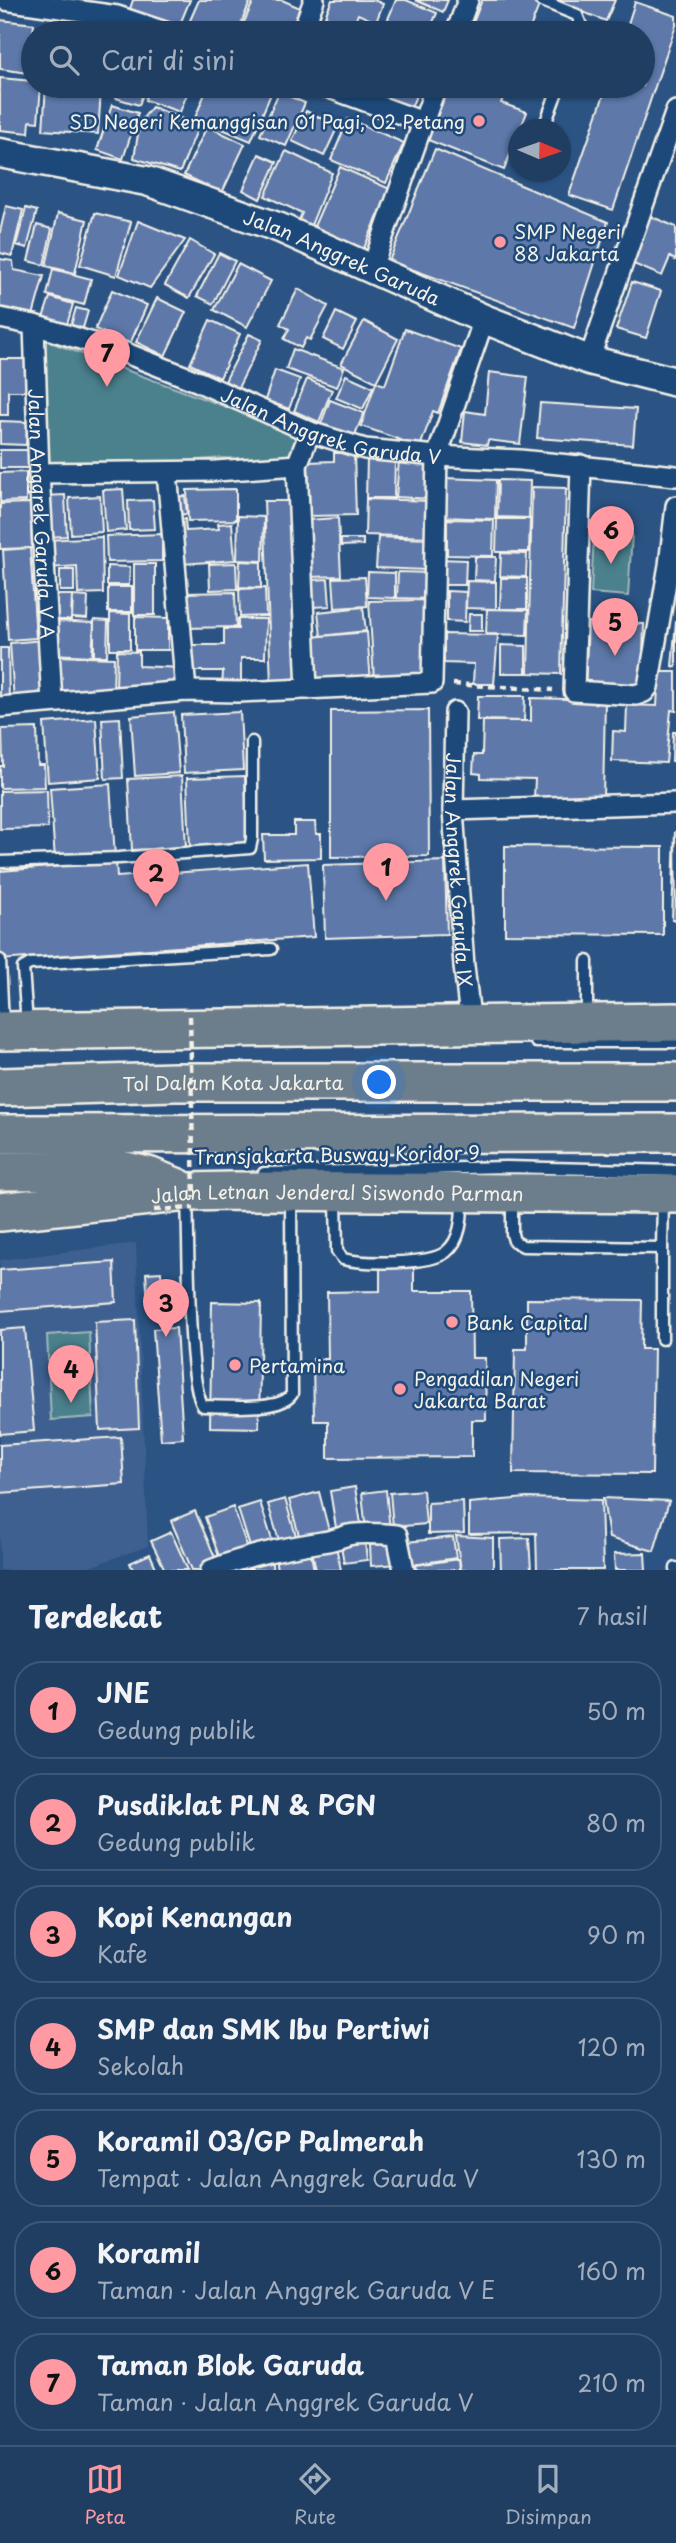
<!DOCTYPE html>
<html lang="id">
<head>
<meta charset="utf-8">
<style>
  :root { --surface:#203e62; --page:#284568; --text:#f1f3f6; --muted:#a2aebe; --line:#3d5777; --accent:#ff9aa2 }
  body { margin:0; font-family:"Playpen Sans",sans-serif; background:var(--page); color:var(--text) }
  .compass { position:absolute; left:508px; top:119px; width:63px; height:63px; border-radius:50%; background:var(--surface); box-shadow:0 2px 5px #0004; rotate:92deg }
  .you { position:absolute; left:380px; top:1083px; width:24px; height:24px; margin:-18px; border:5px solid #fff; border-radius:50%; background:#1a73e8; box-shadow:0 0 0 10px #1a73e833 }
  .badge { display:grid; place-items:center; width:46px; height:46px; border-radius:50%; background:var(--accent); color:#111; font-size:23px; font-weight:700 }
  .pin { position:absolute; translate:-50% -58px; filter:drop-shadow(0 2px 4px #0008) }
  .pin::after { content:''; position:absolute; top:37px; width:24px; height:21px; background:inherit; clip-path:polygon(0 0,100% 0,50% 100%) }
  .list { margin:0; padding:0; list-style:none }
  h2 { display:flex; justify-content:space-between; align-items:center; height:91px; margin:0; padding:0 28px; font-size:30px }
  h2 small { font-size:23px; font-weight:400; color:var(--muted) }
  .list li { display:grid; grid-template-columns:46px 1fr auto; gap:21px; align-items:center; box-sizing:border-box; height:98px; margin:0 14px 14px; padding:0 14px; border:2px solid var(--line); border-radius:28px }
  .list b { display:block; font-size:26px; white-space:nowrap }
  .list p { margin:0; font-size:23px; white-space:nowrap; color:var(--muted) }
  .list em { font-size:23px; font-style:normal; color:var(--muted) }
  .icon { flex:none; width:38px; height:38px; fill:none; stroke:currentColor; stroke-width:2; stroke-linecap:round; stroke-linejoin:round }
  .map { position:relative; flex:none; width:676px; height:1570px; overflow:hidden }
  .search { position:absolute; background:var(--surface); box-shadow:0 2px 5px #0004; left:21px; right:21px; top:21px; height:77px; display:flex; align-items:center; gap:18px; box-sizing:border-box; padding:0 24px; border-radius:38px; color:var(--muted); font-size:26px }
  .sheet { height:875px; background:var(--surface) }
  nav { display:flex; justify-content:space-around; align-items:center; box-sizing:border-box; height:98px; border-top:2px solid var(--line); background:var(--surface); font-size:19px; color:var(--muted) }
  nav a { display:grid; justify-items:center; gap:4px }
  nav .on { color:var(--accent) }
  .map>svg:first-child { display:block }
</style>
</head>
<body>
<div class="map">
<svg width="676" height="1570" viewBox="0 0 676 1570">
  <rect width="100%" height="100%" fill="#2b5383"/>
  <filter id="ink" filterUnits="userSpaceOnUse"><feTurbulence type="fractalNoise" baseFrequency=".0143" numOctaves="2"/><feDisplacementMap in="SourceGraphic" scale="14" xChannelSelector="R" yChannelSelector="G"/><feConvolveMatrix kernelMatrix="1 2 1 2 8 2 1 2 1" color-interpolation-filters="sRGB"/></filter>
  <g filter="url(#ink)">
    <!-- built -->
    <polygon fill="#3e6190" points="136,1243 148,1546 81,1570 0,1570 0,1260"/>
    <!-- green -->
    <g fill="#4b808d" stroke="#a0b8ba" stroke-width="2">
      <polygon points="39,338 305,436 293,463 223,458 44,472"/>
      <polygon points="594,532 632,534 628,596 591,593"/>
      <polygon points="89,1332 93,1417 51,1420 47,1335"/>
    </g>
    <!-- building -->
    <g fill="#5d78a9" stroke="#f4f1e8" stroke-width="2">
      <polygon points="133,0 190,0 178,29 130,9"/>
      <polygon points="199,0 251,0 237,33 208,33 188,25"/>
      <polygon points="254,0 282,0 307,11 297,33 239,33"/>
      <polygon points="332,0 374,0 383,4 376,22 358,14 353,27 325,16"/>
      <polygon points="396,0 406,0 437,13 430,29 439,33 382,33"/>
      <polygon points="415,0 448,0 443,12"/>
      <polygon points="482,0 533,0 540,3 528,33 469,33"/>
      <polygon points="552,0 615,0 606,21"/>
      <polygon points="635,2 676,16 676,25 613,210 569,195 607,86 643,86 643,33 625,33"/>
      <polygon points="0,20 34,24 28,73 0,69"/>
      <polygon points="326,21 359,33 321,33"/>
      <polygon points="0,78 33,81 33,86 41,86 38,122 30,121 29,133 0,130"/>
      <polygon points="46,86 101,90 98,134 43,130"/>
      <polygon points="119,86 146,86 139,105 116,98"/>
      <polygon points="149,86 190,86 180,112 145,100"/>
      <polygon points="208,86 265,86 273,89 251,141 195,118"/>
      <polygon points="367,86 420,86 409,113 364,94"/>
      <polygon points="449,86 508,86 501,103 527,112 504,170 428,140"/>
      <polygon points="279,92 305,103 286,146 260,135"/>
      <polygon points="112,105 138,113 123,159 97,150"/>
      <polygon points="152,107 199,125 180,172 134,158 140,122"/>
      <polygon points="306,111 338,126 324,156 292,141"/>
      <polygon points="348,119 404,143 386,183 331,160"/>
      <polygon points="207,126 245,144 222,193 184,175"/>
      <polygon points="435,149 608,222 574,328 389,261"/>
      <polygon points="286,151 332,173 307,235 295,229 302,213 265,196"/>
      <polygon points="259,154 277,162 260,199 243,190"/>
      <polygon points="340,167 390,189 361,255 311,233"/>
      <polygon points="6,206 23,210 12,256 0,253 0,232"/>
      <polygon points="26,208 37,211 27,248 16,245"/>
      <polygon points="58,213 87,220 75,273 46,266"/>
      <polygon points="95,213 131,222 116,276 80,265"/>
      <polygon points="650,216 676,227 676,258 675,260 670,257 662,276 631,263"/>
      <polygon points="138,221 185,240 150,288 119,275"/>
      <polygon points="37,225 52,229 44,265 28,261"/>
      <polygon points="190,240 214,254 189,298 165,285"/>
      <polygon points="219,253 235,261 213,304 197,296"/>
      <polygon points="0,259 13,261 14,270 44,276 32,319 0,312"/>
      <polygon points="238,264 271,281 247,327 214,310"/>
      <polygon points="53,269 91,279 84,305 47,295"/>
      <polygon points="632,282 661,291 646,338 616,329"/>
      <polygon points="298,289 328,306 310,340 306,338 301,348 284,339 289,329 280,324"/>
      <polygon points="112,290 147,305 130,344 95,329"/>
      <polygon points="50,297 73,304 66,328 42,321"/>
      <polygon points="157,298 186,312 165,356 136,342"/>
      <polygon points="76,308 88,311 83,328 71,325"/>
      <polygon points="336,312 357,322 343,349 323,339"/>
      <polygon points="210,320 240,334 220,378 190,364"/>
      <polygon points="364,321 398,339 376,382 341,364"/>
      <polygon points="405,329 461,349 438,413 433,411 420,447 361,426 376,382 385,385"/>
      <polygon points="249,334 262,340 238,388 225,381"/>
      <polygon points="293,349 344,368 337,387 286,369"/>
      <polygon points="0,359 28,359 27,391 8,391 8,415 0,415"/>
      <polygon points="275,370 300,379 289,409 265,400"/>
      <polygon points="489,372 528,377 520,444 488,440 487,445 462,442 465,411 485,414"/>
      <polygon points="346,375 373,387 363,409 336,398"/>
      <polygon points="307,379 332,390 319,422 294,411"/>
      <polygon points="330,400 364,413 352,442 319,429"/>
      <polygon points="540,403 636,409 633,445 537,438"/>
      <polygon points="0,421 27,422 26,445 0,444"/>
      <rect x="0" y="450" width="29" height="18"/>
      <polygon points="334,453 354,453 356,515 310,516 308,462 334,461"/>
      <polygon points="367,458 395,459 394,498 366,498"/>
      <polygon points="399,460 434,462 432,499 396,497"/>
      <polygon points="26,472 26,501 0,502 0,473"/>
      <polygon points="444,478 496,480 495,519 443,517"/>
      <polygon points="498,480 530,481 529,518 497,517"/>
      <polygon points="532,487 566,488 561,674 528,673"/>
      <polygon points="123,489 126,530 106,532 103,490"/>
      <polygon points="236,489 236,520 188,521 187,490"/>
      <polygon points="65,495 67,536 45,537 43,496"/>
      <polygon points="100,496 102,532 71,534 69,498"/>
      <polygon points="185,496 187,514 171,515 170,497"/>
      <polygon points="366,499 433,501 432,537 365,535"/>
      <polygon points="153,500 155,529 129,530 128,501"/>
      <polygon points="264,501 290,501 294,638 302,638 304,678 295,678 296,683 271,684"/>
      <polygon points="30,503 32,548 0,549 0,504"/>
      <polygon points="238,516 264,517 263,561 237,560"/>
      <polygon points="338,518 341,576 309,577 307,520"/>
      <polygon points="185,519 186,531 219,529 218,524 232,523 235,560 182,564 173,520"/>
      <polygon points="447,519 494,520 493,556 447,555"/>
      <polygon points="497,519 530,519 529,552 496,552"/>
      <polygon points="162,534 162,561 107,562 106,536"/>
      <polygon points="102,537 103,593 78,594 77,566 48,568 46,540"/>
      <polygon points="378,537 428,539 427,570 376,568"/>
      <polygon points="341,539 363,539 363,545 341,546"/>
      <polygon points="30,548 36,638 8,640 3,550"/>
      <polygon points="501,553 527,554 526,577 500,576"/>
      <polygon points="475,557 496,557 495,581 474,580"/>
      <polygon points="438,559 466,560 465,585 437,585"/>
      <polygon points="240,561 261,562 261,588 239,587"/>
      <polygon points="236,563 237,589 210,590 209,564"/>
      <rect x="134" y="564" width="21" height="51"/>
      <polygon points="107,566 130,567 129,585 107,585"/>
      <rect x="60" y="570" width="14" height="21"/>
      <polygon points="368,572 395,573 395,598 367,597"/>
      <polygon points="398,572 432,573 431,599 397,598"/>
      <polygon points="365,577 367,606 335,608 333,578"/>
      <polygon points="501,578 527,578 527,609 500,609"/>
      <polygon points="328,579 330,606 313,607 312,580"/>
      <polygon points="467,581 496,582 496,609 466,608"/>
      <rect x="108" y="587" width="24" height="25"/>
      <polygon points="265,588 266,616 240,617 239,589"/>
      <polygon points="447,591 466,592 465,622 447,621"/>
      <polygon points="235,592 236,627 185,628 184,593"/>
      <polygon points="49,595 72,595 71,620 49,620"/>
      <polygon points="73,596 88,597 87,619 72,618"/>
      <polygon points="429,600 427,681 374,679 369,601"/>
      <polygon points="363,607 366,631 321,636 318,612"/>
      <polygon points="487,609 528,610 527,635 486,634"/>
      <polygon points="110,613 130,614 130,649 110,649"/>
      <polygon points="469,614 482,614 482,631 468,631"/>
      <polygon points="135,617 168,618 168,650 135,650"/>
      <polygon points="238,619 266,619 265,658 241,658 241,691 222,690 223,671 187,671 187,645 224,645 224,629 238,629"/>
      <polygon points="94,620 108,621 107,656 94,656"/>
      <polygon points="53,621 94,623 92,656 51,654"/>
      <polygon points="676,621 676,667 672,666"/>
      <polygon points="588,622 644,624 642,690 585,688"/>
      <polygon points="367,632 371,682 315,687 311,637"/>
      <polygon points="444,634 498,635 494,684 473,684 474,664 444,663"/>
      <polygon points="44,640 49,700 14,702 10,643"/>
      <polygon points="501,645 526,646 526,673 501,673"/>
      <polygon points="0,648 8,648 9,701 0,701"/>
      <polygon points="117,651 139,652 139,666 182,668 182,690 116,688"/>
      <polygon points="58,656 114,658 113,692 57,690"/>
      <polygon points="659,672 676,672 676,711 671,710 666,763 612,761 613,731 626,732 627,705 657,706"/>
      <polygon points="478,696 525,696 524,721 477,720"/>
      <polygon points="531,698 605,700 603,800 534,798 535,779 481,778 481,774 473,773 474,755 482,755 483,721 531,721"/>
      <polygon points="428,710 429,856 331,857 331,711"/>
      <polygon points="174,712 179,773 135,776 131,716"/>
      <polygon points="240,712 243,770 184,773 181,715"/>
      <polygon points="120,718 123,778 105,779 102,719"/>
      <polygon points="96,719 100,778 48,782 44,723"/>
      <polygon points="37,728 38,765 44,765 45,787 0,788 0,766 3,766 2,729"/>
      <polygon points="673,732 676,732 676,761 672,761"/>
      <polygon points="182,776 186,847 132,850 128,779"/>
      <polygon points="245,776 248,844 190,847 187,778"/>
      <polygon points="110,784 115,856 55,860 50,788"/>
      <polygon points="47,790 48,828 0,829 0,791"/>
      <polygon points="294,822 315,822 316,834 321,834 321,858 264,859 263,835 294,835"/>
      <polygon points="675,831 676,920 672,920"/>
      <polygon points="505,846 663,847 663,935 505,934"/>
      <polygon points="445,861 447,934 325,938 323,865"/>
      <polygon points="116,862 117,877 308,863 314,937 0,960 0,871"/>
      <polygon points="114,1262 116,1302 0,1311 0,1270"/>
      <polygon points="380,1268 414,1268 414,1291 471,1291 472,1358 485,1358 486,1420 472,1420 472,1457 328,1458 328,1421 314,1421 313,1359 328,1359 327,1292 380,1291"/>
      <polygon points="161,1272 163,1304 148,1305 146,1273"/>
      <polygon points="527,1299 642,1300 641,1349 654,1349 652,1474 513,1473 515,1349 527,1349"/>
      <polygon points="212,1302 261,1303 259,1428 210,1427"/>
      <polygon points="135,1320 139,1428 100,1430 95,1322"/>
      <polygon points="25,1328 34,1431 0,1434 0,1330"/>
      <polygon points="176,1328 183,1438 161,1440 153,1329"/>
      <polygon points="121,1437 124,1484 0,1493 0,1445"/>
      <polygon points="355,1487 362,1530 337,1534 330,1491"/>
      <polygon points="386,1490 390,1530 366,1532 362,1493"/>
      <polygon points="423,1490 426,1524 393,1527 390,1493"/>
      <polygon points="319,1492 329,1531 300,1539 289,1500"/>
      <polygon points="527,1498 601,1500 603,1570 537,1570 536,1533 469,1534 469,1503"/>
      <polygon points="603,1498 669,1501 654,1551 609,1538"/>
      <polygon points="285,1499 297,1539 280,1544 268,1504"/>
      <polygon points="463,1501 464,1533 428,1534 428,1503"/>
      <polygon points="260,1502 274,1546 252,1553 238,1509"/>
      <polygon points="233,1507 249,1552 221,1562 205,1517"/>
      <polygon points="195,1511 218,1564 205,1570 192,1570 171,1521"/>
      <polygon points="171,1532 188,1570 165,1570 151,1541"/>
      <polygon points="456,1536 493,1538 493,1570 461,1570"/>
      <polygon points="453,1537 456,1558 410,1565 407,1542"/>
      <polygon points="529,1538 531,1570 501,1570 500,1539"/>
      <polygon points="365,1543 367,1560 344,1563 341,1546"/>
      <polygon points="398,1543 399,1564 371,1566 370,1545"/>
      <polygon points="336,1546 341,1570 316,1570 312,1551"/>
      <polygon points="310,1549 314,1570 277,1570 275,1556"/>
      <polygon points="645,1553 646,1570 615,1570 614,1554"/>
      <polygon points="150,1554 157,1570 133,1570 130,1563"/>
      <polygon points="270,1554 273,1570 248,1570 246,1558"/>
      <polygon points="459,1559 460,1570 417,1570 416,1565"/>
    </g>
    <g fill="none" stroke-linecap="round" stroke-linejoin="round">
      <defs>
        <g id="lane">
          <polyline points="540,0 577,15 581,25 578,33"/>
          <polyline points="544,127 559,86"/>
          <polyline points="0,862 119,858 250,848 252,839 252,742"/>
          <polyline points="0,960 3,1024"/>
          <polyline points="587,1016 587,961"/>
          <polyline points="27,1025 23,968 30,964 271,949"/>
          <polyline points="536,1042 676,1042"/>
          <polyline points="264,1173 506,1167 676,1171"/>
          <path d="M336 1199 337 1251 343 1259C363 1264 430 1265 446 1252 461 1240 462 1218 462 1200"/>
          <path d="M187 1200C189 1238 187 1383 203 1406 225 1406 281 1412 292 1394L291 1199"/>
          <polyline points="512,1200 512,1234 514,1241 523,1246 662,1248 663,1201"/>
          <polyline points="662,1248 662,1339"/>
          <polyline points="676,1570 676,1568"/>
        </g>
        <g id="street">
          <polyline points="5,0 117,16 168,33"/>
          <polyline points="302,33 314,0"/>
          <polyline points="456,33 468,0"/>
          <polyline points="324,86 423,122"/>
          <polyline points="372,268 436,86"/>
          <path id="s1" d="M0 318 34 325 126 353 199 382 310 432 365 449 437 456 520 460 676 476"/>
          <path id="s2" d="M34 325 39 473 52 702"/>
          <polyline points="589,360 676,111"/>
          <polyline points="581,465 574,691 636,695 644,692 648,687 669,565 676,506"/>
          <polyline points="167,472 186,691"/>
          <polyline points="39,473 216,471 297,465"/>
          <polyline points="307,689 297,465 310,432"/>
          <polyline points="0,707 186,691 239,692 432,683 437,456 484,319"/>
          <path id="s3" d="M455 712 453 810 464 966 471 1026"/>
          <polyline points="453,810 676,803"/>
          <path d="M211 1570C247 1555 284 1548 322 1542 331 1541 339 1538 348 1535 363 1532 382 1534 397 1535L404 1570"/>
        </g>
        <g id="secondary">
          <path id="s4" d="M0 153 147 181 280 228 484 319 589 360 676 382"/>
        </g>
        <g id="highway">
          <polyline points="0,1031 676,1022"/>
          <path id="s5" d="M0 1087 174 1082H676"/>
          <polyline points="0,1134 676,1133"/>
          <polyline points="0,1171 121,1170 148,1176 178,1188"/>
          <path id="s6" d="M0 1212 187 1192 233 1191 676 1194"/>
        </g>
      </defs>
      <!-- lane casing -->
      <use href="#lane" stroke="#f4f1e8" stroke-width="15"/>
      <!-- street casing -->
      <use href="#street" stroke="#f4f1e8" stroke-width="24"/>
      <!-- secondary casing -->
      <use href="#secondary" stroke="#f4f1e8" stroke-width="33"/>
      <!-- highway casing -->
      <use href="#highway" stroke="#f4f1e8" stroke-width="42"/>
      <!-- path -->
      <polyline stroke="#f4f1e8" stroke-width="4.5" stroke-dasharray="7 5" stroke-linecap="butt" points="453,684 553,690"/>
      <!-- lane -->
      <use href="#lane" stroke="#1f4a7a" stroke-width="10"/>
      <!-- street -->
      <use href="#street" stroke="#1f4a7a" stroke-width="19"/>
      <!-- secondary -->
      <use href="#secondary" stroke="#1f4a7a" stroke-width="28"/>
      <!-- highway -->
      <use href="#highway" stroke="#6c7d8c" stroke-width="37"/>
      <!-- path-bridge -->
      <g stroke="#f4f1e8" stroke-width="4.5" stroke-dasharray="7 5" stroke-linecap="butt">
        <polyline points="190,1016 194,1198"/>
        <polyline points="154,1210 194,1208"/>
      </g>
    </g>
  </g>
  <!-- markers -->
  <g fill="#ff9aa2" stroke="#1f4a7a" stroke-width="2.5">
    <circle cx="479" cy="121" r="7"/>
    <circle cx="500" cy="242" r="7"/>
    <circle cx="452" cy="1322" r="7"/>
    <circle cx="235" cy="1365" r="7"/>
    <circle cx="400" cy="1389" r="7"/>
  </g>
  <g text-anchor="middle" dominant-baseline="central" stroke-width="5" stroke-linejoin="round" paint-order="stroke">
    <!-- poi labels -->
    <g font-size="19" fill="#f4f1e8" stroke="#1f4a7a" text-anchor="start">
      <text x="465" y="121" text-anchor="end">SD Negeri Kemanggisan 01 Pagi, 02 Petang</text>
      <text x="514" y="231">SMP Negeri<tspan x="514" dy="22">88 Jakarta</tspan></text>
      <text x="466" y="1322">Bank Capital</text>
      <text x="249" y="1365">Pertamina</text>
      <text x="414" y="1378">Pengadilan Negeri<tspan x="414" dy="22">Jakarta Barat</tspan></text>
    </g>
    <!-- street labels -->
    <g font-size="19" fill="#f4f1e8" stroke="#1f4a7a">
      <text stroke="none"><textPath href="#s4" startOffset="359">Jalan Anggrek Garuda</textPath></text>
      <text stroke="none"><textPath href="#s1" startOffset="350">Jalan Anggrek Garuda V</textPath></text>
      <text stroke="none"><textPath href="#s2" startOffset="189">Jalan Anggrek Garuda V A</textPath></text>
      <text stroke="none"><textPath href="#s3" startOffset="158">Jalan Anggrek Garuda IX</textPath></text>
      <text stroke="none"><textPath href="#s5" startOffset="233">Tol Dalam Kota Jakarta</textPath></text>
      <text transform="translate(337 1154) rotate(-1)">Transjakarta Busway Koridor 9</text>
      <text stroke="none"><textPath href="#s6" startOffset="338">Jalan Letnan Jenderal Siswondo Parman</textPath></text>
    </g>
  </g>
</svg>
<svg class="compass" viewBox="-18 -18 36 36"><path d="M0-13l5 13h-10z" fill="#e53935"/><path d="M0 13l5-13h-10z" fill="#a2aebe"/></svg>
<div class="you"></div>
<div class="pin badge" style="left:386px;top:901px">1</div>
<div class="pin badge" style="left:156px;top:907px">2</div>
<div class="pin badge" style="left:166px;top:1337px">3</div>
<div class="pin badge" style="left:71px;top:1403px">4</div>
<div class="pin badge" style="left:615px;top:656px">5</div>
<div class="pin badge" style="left:611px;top:564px">6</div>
<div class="pin badge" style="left:107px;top:387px">7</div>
<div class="search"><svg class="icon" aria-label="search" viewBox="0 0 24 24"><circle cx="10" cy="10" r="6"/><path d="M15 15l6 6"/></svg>Cari di sini</div>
</div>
<section class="sheet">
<h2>Terdekat<small>7 hasil</small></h2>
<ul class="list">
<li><span class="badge">1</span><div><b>JNE</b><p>Gedung publik</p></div><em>50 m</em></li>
<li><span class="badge">2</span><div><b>Pusdiklat PLN &amp; PGN</b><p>Gedung publik</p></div><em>80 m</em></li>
<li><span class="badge">3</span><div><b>Kopi Kenangan</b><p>Kafe</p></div><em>90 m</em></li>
<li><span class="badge">4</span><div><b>SMP dan SMK Ibu Pertiwi</b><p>Sekolah</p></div><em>120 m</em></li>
<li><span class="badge">5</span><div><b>Koramil 03/GP Palmerah</b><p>Tempat · Jalan Anggrek Garuda V</p></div><em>130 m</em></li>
<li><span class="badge">6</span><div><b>Koramil</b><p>Taman · Jalan Anggrek Garuda V E</p></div><em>160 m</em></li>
<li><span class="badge">7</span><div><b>Taman Blok Garuda</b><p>Taman · Jalan Anggrek Garuda V</p></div><em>210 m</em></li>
</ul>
</section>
<nav>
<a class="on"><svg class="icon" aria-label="map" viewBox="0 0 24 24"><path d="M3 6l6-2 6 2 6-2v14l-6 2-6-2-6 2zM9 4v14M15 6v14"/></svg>Peta</a>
<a><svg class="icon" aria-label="directions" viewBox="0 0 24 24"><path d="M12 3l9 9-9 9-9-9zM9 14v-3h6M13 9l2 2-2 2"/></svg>Rute</a>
<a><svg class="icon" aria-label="saved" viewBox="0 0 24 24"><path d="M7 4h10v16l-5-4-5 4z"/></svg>Disimpan</a>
</nav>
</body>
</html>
